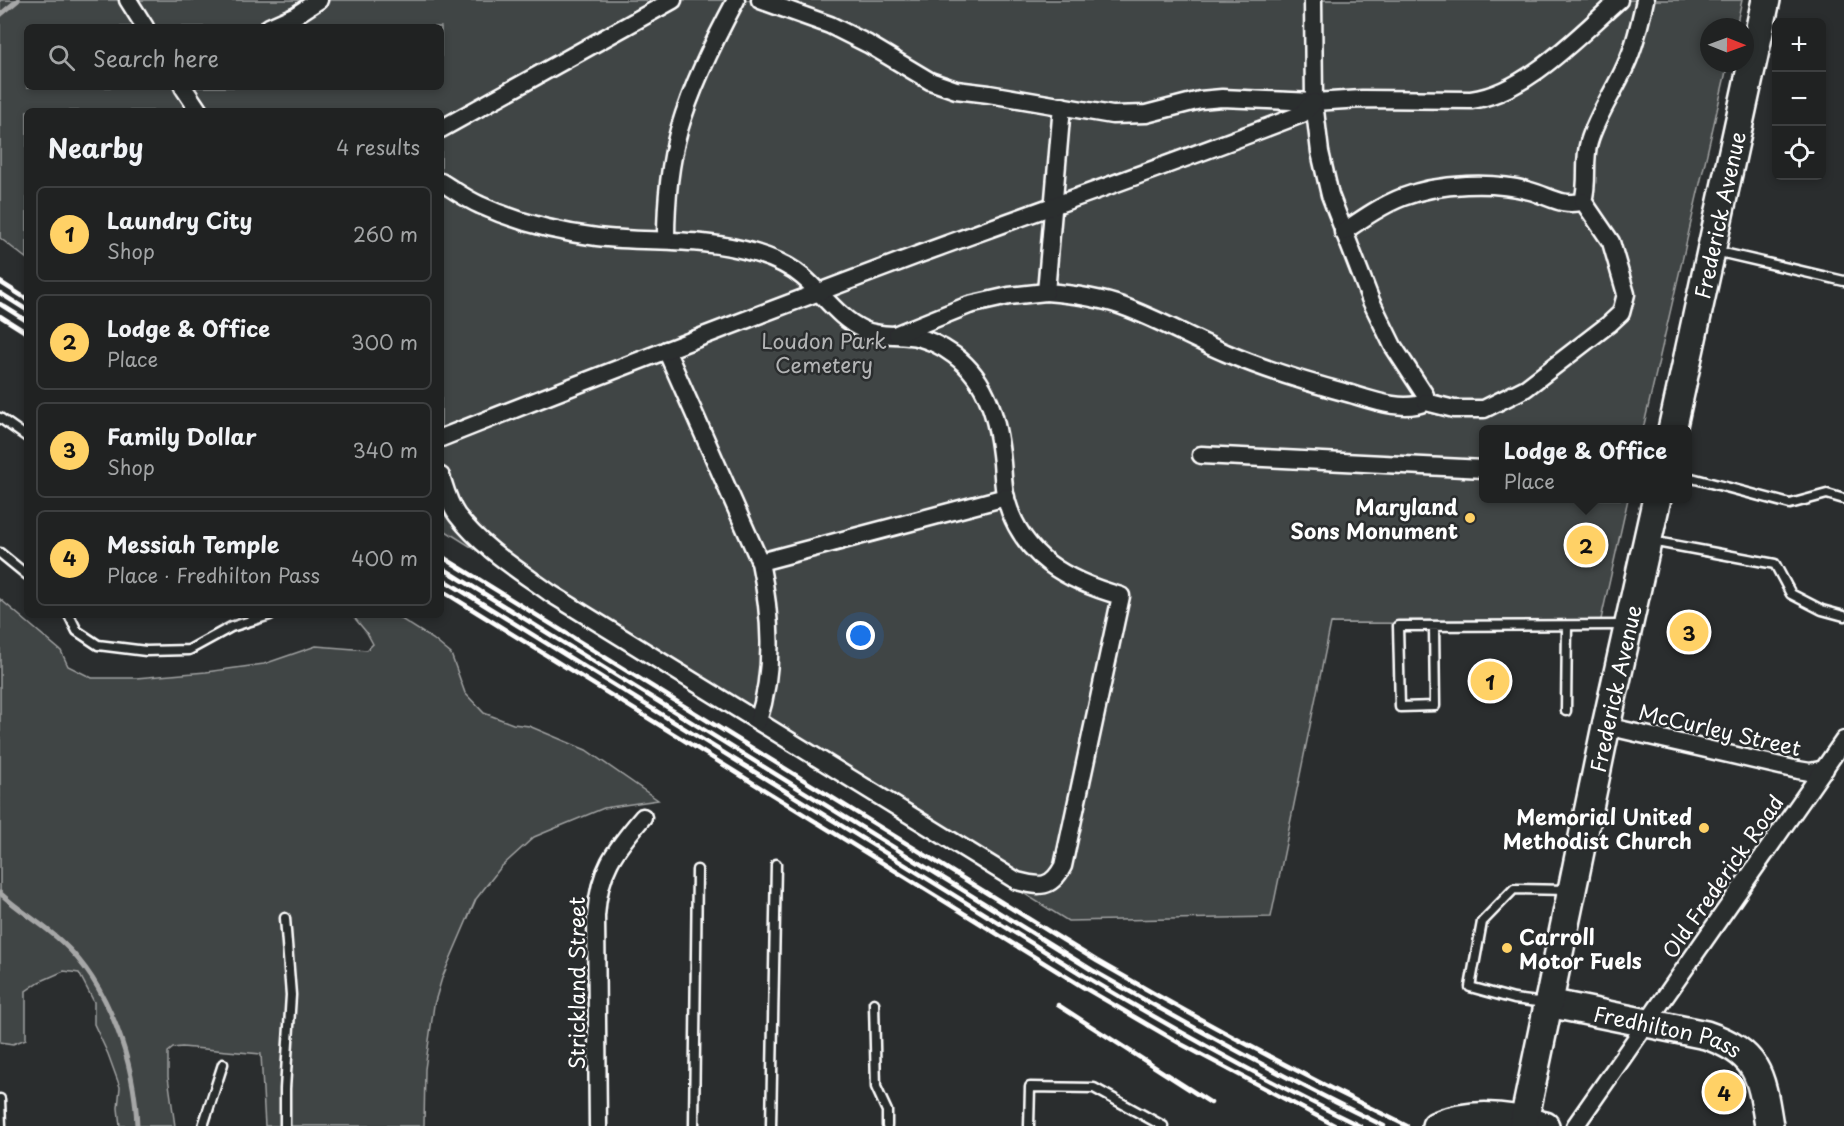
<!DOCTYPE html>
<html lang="en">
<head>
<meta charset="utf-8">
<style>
  :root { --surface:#202222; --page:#2d2f2f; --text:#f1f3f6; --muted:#a2a4a5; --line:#3d3f40; --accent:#ffd166 }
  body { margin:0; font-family:"Playpen Sans",sans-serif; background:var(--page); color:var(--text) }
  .controls { position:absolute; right:18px; top:18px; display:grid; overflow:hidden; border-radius:9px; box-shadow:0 3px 9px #0003 }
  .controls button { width:54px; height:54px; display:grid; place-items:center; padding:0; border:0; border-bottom:2px solid var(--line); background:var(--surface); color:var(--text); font:30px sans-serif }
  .compass { position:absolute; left:1700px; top:18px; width:54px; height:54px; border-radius:50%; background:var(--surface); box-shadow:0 3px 9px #0003; rotate:91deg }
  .you { position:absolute; left:861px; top:636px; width:21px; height:21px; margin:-15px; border:4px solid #fff; border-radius:50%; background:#1a73e8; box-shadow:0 0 0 9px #1a73e833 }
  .badge { display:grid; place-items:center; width:39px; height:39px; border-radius:50%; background:var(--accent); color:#111; font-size:20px; font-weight:700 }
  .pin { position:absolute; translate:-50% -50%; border:3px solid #fff; box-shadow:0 2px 6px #0006 }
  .popup { position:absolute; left:1479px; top:425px; width:213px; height:78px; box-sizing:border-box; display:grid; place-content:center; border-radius:9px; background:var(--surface); filter:drop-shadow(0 2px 4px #0005); font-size:20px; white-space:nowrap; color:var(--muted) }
  .popup b { font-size:22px; color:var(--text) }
  .popup::after { content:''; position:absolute; left:50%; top:100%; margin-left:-12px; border:12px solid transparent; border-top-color:var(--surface) }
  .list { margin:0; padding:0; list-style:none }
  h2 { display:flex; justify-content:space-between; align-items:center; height:78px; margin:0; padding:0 24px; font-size:26px }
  h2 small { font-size:20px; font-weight:400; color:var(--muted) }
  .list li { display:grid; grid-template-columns:39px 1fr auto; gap:18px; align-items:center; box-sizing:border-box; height:96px; margin:0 12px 12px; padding:0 12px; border:2px solid var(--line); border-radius:9px }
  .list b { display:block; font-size:22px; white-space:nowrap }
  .list p { margin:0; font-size:20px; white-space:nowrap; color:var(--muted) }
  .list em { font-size:20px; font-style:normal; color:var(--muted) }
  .icon { flex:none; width:33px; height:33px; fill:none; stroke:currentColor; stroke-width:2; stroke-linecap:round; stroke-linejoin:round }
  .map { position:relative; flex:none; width:1844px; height:1126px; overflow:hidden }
  .search { position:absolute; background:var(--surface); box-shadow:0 3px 9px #0003; left:24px; top:24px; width:420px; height:66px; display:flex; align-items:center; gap:15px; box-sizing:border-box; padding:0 21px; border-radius:9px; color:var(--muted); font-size:22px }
  .panel { position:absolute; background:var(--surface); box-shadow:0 3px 9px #0003; left:24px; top:108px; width:420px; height:510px; border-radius:9px }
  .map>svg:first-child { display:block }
</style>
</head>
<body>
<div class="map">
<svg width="1844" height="1126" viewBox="0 0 1844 1126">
  <rect width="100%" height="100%" fill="#2a2d2e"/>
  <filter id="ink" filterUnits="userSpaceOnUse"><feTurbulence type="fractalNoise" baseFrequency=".0167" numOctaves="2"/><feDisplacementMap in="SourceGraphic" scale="12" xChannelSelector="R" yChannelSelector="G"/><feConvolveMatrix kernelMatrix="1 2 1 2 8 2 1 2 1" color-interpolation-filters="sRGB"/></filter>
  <g filter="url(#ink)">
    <!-- green -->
    <g fill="#414445" stroke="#a0a2a2" stroke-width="1.5" fill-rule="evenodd">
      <path d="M0 0H1742L1736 27H1709V63H1728L1643 429 1484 430V498L1628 499 1600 624 1331 623 1271 917 1068 921 441 528V111H27V259L0 238ZM27 27H441V87H27Z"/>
      <polygon points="0,599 61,651 68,666 92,678 136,678 206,672 264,664 316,646 367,650 373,644 367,633 352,615 395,615 433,639 451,654 465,693 484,713 513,724 529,726 586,750 658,800 604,808 534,837 501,867 476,899 442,978 434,1005 425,1069 424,1126 265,1126 261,1054 182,1047 173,1048 168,1052 168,1077 175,1126 120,1126 118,1108 120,1087 108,1054 94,1024 94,1002 79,973 64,971 39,982 26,991 26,1039 13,1044 0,1042"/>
    </g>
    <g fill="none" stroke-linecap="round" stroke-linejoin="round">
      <!-- stream -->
      <g stroke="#a6a7a7" stroke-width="5">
        <polyline points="0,15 18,0"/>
        <path d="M0 893C19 911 43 924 62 942 109 985 135 1063 137 1126"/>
      </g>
      <defs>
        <g id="service">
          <polyline points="1715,251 1844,281"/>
          <polyline points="0,418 27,437"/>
          <polyline points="1688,477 1790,504 1827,494 1844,499"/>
          <polyline points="1651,541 1775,564 1791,594 1822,610 1844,616"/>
          <polyline points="0,553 27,575"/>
          <polyline points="69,615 77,631 98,645 146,651 189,650 231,627 270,615"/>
          <polyline points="1434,626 1435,706 1400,707 1398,626 1625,625"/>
          <polyline points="1566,711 1567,626"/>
          <polyline points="285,918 291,995 285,1089 285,1126"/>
          <polyline points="874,1003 876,1087 887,1111 887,1126"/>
          <polyline points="1545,1003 1514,999 1470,987 1482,922 1514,889 1568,890"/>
          <polyline points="0,1099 1,1126"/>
          <polyline points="203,1126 223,1064"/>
          <polyline points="694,1126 697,870"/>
          <polyline points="771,1126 776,864"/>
          <polyline points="1029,1126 1030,1087 1094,1088 1163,1126"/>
        </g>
        <g id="minor">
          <polyline points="128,0 145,27"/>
          <path d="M760 0 830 25 868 44 930 81 956 90 989 94 1112 115 1146 114 1200 100 1222 98 1314 102 1362 99 1471 100C1526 93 1579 35 1619 0"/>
          <polyline points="269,27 296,15 319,0"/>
          <polyline points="183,87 199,111"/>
          <path d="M1062 106 1046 292C1072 294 1097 297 1122 306 1158 319 1191 338 1226 353 1266 370 1309 383 1351 394 1374 401 1404 412 1426 402L1425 395 1393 346 1371 301 1330 195 1320 152 1314 102 1313 0"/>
          <polyline points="441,129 673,0"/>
          <path d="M441 182C454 190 466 199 480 205 517 222 557 232 597 237 649 243 704 237 755 253 772 258 789 265 803 277 823 294 839 319 864 330 877 336 894 334 909 336 924 337 942 346 954 355 989 381 998 422 1002 463 1003 474 1003 487 1006 499 1022 557 1067 581 1121 596L1063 866C1051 889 1040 887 1017 881L550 593C518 570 481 547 457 515 449 504 445 489 441 476"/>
          <path d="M1343 232C1362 219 1382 205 1403 197 1439 183 1494 181 1530 191 1549 196 1564 208 1583 201 1589 182 1583 161 1589 142 1597 115 1614 92 1625 67 1635 46 1640 22 1645 0"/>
          <path d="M666 239C666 203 669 166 679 130 692 85 714 41 736 0"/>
          <polyline points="897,334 969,305 1009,296 1046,292"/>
          <path d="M666 350 760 562C771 615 775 669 758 721"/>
          <polyline points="1426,402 1454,409 1484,409 1526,388 1609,324 1621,313 1626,294 1611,242 1583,201"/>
          <path d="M441 438C600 375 760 314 920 254 1048 207 1176 163 1302 114L1314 102"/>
          <polyline points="1201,455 1484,469"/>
          <polyline points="760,562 1006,497"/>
          <polyline points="1606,726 1798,770 1810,772 1825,769"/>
          <path d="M598 1126 596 916C599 870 614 851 643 817"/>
          <polyline points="1575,1126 1844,740"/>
        </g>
        <g id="primary">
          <path id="s1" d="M1672 430 1766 0"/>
          <path id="s2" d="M1548 1003 1706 1035C1759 1053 1761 1075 1769 1126"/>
          <path d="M1436 1126C1472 1111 1508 1116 1545 1126"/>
          <path id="s3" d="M1523 1126 1606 726 1657 498"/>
        </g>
      </defs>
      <!-- service casing -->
      <use href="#service" stroke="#fff" stroke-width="13"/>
      <!-- minor casing -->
      <use href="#minor" stroke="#fff" stroke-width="21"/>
      <!-- primary casing -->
      <use href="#primary" stroke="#fff" stroke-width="32"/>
      <!-- service -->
      <use href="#service" stroke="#2a2d2e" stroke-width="8"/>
      <!-- minor -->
      <use href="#minor" stroke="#2a2d2e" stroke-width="16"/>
      <!-- primary -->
      <use href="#primary" stroke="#2a2d2e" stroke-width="27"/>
      <!-- rail -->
      <g stroke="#fff" stroke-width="4.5">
        <polyline points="0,282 27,299"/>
        <polyline points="0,293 27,310"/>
        <polyline points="0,304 27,321"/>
        <polyline points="0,316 27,333"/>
        <path d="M441 556 1097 961C1199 1020 1302 1075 1407 1126"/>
        <path d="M441 567 1092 970C1188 1025 1284 1078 1384 1126"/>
        <path d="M441 578 1088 978C1177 1031 1267 1081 1360 1126"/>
        <polyline points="441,590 1083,987 1181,1044 1336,1126"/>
        <polyline points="1058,1005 1211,1103"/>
      </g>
    </g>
  </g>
  <!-- markers -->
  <g fill="#ffd166" stroke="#2a2d2e" stroke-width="2">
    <circle cx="1470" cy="518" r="6"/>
    <circle cx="1704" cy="828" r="6"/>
    <circle cx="1507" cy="948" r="6"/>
  </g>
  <g text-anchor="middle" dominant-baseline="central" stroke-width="5" stroke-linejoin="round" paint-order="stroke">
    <!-- street labels -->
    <g font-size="21" fill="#fff" stroke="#2a2d2e">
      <text stroke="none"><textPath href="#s1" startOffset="220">Frederick Avenue</textPath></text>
      <text stroke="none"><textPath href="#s3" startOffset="447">Frederick Avenue</textPath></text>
      <text transform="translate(1720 729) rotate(13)">McCurley Street</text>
      <text transform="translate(1722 876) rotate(-55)">Old Frederick Road</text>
      <text transform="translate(576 983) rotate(-90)">Strickland Street</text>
      <text stroke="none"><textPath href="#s2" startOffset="123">Fredhilton Pass</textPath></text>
    </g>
    <!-- park labels -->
    <g font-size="21" fill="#b3b4b5" stroke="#2a2d2e">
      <text x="824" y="340">Loudon Park<tspan x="824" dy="24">Cemetery</tspan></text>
    </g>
    <!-- poi labels -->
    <g font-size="21" font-weight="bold" fill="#fff" stroke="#2a2d2e" text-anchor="end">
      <text x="1458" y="506">Maryland<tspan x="1458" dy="24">Sons Monument</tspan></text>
      <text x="1692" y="816">Memorial United<tspan x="1692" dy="24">Methodist Church</tspan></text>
      <text x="1519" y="936" text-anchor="start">Carroll<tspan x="1519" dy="24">Motor Fuels</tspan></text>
    </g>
  </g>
</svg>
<div class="controls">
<button>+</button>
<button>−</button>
<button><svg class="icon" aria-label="locate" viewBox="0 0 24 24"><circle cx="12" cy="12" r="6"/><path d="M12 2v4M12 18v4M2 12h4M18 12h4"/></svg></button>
</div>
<svg class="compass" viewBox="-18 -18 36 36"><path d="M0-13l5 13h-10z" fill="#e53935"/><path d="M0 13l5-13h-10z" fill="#a2a4a5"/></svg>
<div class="you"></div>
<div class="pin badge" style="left:1490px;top:681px">1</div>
<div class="pin badge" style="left:1586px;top:545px">2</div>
<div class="popup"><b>Lodge &amp; Office</b>Place</div>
<div class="pin badge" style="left:1689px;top:632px">3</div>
<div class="pin badge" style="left:1724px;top:1092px">4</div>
<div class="search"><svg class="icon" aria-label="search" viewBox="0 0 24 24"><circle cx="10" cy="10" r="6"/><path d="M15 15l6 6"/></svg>Search here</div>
<section class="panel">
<h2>Nearby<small>4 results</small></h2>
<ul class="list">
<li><span class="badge">1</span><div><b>Laundry City</b><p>Shop</p></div><em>260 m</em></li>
<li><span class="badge">2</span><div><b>Lodge &amp; Office</b><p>Place</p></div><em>300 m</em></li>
<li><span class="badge">3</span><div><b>Family Dollar</b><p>Shop</p></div><em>340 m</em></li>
<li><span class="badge">4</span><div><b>Messiah Temple</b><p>Place · Fredhilton Pass</p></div><em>400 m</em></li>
</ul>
</section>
</div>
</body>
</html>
